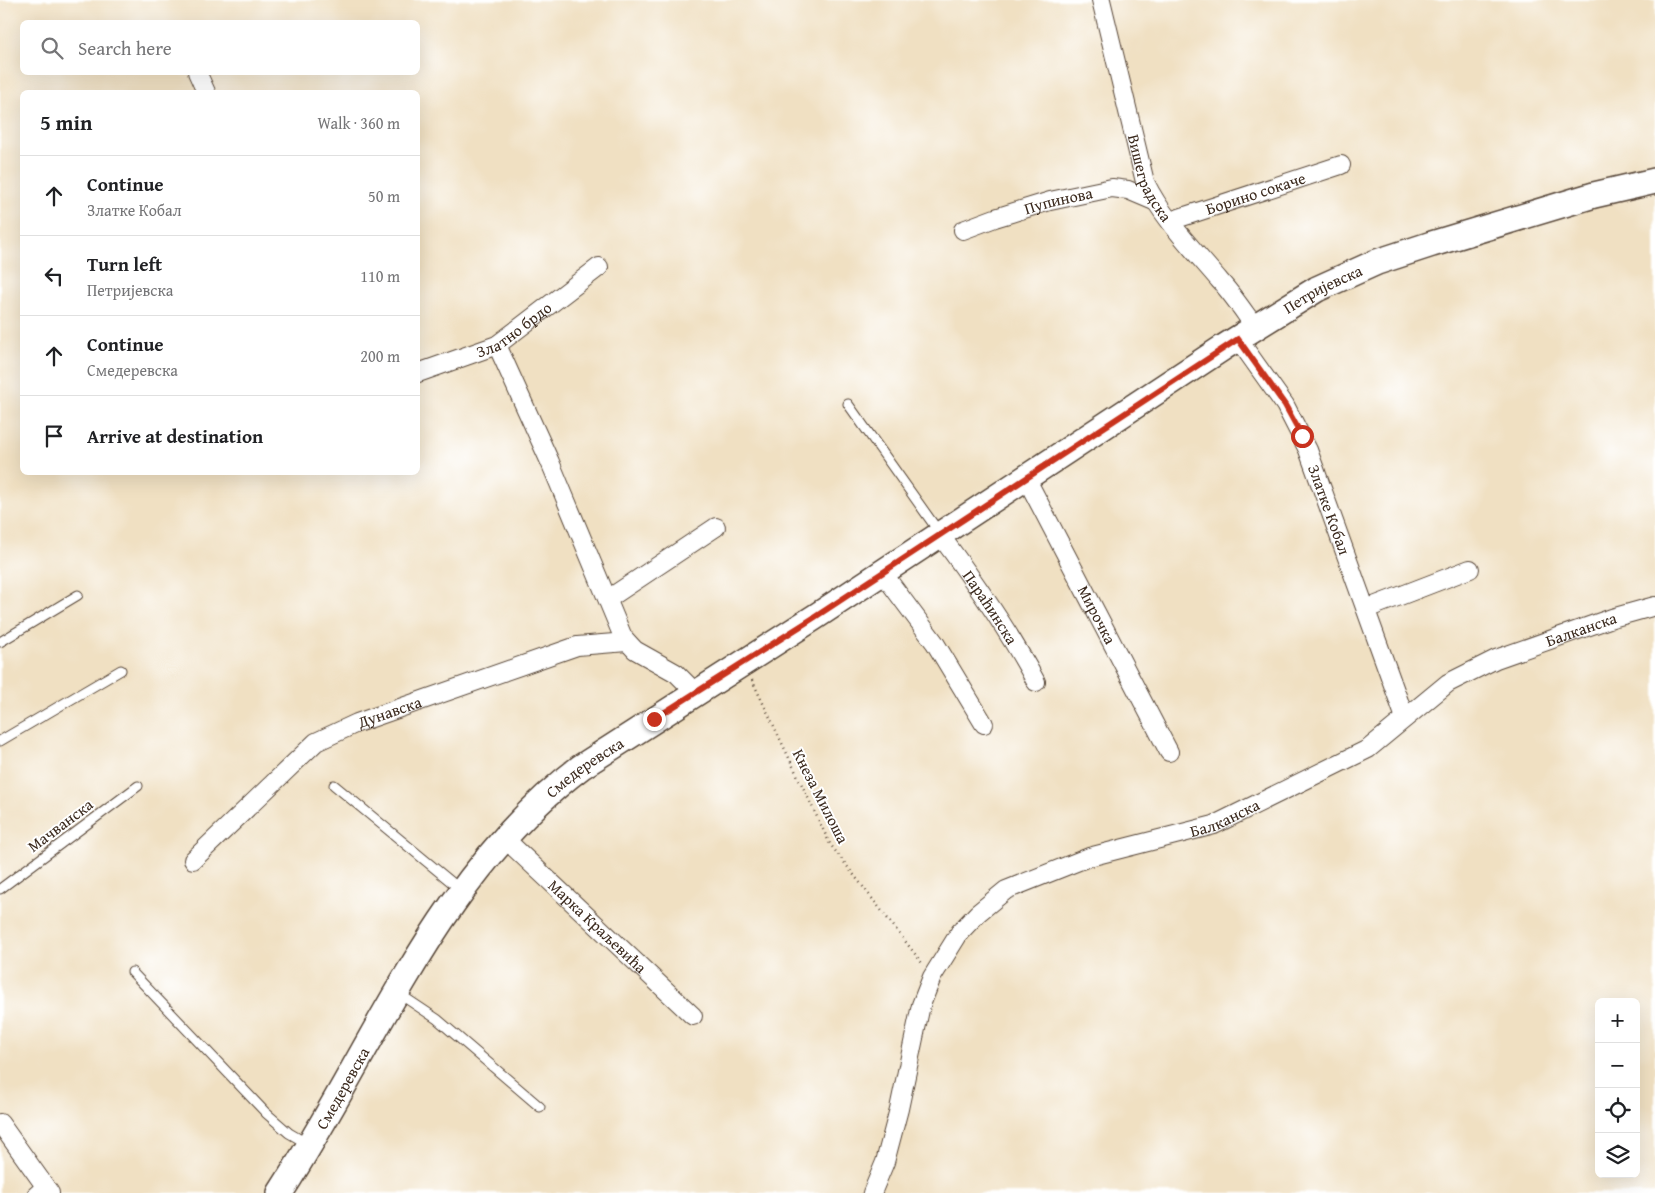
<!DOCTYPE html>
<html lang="en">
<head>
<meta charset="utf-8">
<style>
  :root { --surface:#fff; --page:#f6f6f6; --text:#202124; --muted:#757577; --line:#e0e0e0 }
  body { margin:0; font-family:"Gentium Book Plus",serif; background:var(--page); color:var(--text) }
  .controls { position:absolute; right:15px; bottom:15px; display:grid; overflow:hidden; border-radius:8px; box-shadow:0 5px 20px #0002 }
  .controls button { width:45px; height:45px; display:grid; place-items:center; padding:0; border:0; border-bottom:1px solid var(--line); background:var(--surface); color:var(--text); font:25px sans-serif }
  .stop { position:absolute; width:15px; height:15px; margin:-11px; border:4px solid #c8321e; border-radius:50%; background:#fff }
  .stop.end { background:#c8321e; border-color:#fff; box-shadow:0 1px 5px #0008 }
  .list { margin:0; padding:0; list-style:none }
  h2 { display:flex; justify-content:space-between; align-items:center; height:65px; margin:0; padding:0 20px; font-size:21px }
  h2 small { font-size:16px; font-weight:400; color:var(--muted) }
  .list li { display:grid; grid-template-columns:32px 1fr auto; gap:15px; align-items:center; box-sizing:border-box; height:80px; padding:0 20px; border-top:1px solid var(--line) }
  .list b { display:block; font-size:19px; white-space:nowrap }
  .list p { margin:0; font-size:16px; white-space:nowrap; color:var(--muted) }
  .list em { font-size:16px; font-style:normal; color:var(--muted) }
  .icon { flex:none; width:28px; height:28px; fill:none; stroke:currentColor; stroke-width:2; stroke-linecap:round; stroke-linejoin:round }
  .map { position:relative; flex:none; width:1655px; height:1193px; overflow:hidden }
  .search { position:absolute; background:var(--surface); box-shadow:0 5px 20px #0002; left:20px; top:20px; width:400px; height:55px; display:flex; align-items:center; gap:12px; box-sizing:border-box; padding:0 18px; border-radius:8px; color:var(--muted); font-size:19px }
  .panel { position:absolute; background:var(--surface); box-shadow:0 5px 20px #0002; left:20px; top:90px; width:400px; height:385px; border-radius:8px }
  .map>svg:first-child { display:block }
</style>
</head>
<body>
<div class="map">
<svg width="1655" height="1193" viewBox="0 0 1655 1193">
  <rect width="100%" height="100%" fill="#fff"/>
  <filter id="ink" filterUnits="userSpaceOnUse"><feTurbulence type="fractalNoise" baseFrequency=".02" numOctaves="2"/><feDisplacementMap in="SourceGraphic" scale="10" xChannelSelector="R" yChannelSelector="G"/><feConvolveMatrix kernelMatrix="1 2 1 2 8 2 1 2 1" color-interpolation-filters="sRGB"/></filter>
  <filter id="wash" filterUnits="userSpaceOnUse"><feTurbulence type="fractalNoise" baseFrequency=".0096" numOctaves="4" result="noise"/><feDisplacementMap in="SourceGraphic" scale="20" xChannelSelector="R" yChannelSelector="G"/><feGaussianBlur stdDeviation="1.12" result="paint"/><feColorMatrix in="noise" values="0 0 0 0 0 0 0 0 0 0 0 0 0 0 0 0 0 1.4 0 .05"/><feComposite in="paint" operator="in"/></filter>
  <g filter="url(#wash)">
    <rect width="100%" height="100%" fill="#f0e0c2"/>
  </g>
  <g filter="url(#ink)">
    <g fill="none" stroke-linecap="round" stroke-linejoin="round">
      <defs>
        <g id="service">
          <polyline points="848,404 939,532"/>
          <polyline points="0,642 78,595"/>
          <polyline points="0,741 121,670"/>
          <polyline points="334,785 461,890"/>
          <polyline points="0,889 138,786"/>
          <polyline points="132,972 266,1113 289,1133 308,1144"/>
          <polyline points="398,993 437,1019 540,1107"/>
          <polyline points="32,1193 43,1183"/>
        </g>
        <g id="minor">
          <path id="s1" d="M1101 0 1145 182C1163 219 1193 249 1220 281 1233 295 1244 312 1255 327"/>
          <polyline points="197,72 206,92"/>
          <path id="s2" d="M1170 221 1341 165"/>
          <path id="s3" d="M963 230 995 218 1050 201 1112 188 1128 190 1154 201"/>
          <path id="s4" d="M1238 339 1285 405 1308 450 1405 718"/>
          <polyline points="497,345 550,462 623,637 635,650 676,673 697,694"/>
          <path id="s5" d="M418 373 497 345 599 267"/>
          <path id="s6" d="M1026 478 1169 752"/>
          <path id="s7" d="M940 535C975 582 1008 629 1036 682"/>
          <polyline points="882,572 935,643 984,724"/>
          <polyline points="608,599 716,527"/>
          <polyline points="1366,609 1470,569"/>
          <path id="s8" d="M503 837 693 1016"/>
          <path id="s9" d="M193 860 316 742 357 723 577 646 627 642"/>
          <polyline points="0,1123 50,1193"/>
          <path id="s10" d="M872 1193 885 1162 899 1109 921 1005 932 977 960 932 978 913 1006 890 1089 857 1214 825 1368 749 1448 683 1496 659 1612 618 1655 606"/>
        </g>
        <g id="secondary">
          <path id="s11" d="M280 1193C375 1047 438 875 581 767L815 617 1224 347 1317 289 1377 262 1432 244 1594 195 1655 181"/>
        </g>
      </defs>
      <!-- service casing -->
      <use href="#service" stroke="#564537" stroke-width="11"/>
      <!-- minor casing -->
      <use href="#minor" stroke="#564537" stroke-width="20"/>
      <!-- secondary casing -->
      <use href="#secondary" stroke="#564537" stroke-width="28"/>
      <!-- path -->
      <polyline stroke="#564537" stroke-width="2.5" stroke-dasharray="1 4" stroke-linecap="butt" points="752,680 830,844 922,963"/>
      <!-- service -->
      <use href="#service" stroke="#fff" stroke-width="9"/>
      <!-- minor -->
      <use href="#minor" stroke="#fff" stroke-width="18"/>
      <!-- secondary -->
      <use href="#secondary" stroke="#fff" stroke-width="25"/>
    </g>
  </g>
  <g fill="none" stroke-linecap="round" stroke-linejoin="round" filter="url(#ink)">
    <!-- route -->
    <polyline stroke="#c8321e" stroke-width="6" points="654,719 815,617 1238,339 1285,405 1302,436"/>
  </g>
  <g text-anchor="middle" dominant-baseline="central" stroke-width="4" stroke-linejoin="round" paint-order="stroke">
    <!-- street labels -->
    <g font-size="16" fill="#3b2a1e" stroke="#fff">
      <text stroke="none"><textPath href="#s1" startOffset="185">Вишеградска</textPath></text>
      <text stroke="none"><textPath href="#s2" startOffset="90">Борино сокаче</textPath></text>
      <text stroke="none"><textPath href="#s3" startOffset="100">Пупинова</textPath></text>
      <text stroke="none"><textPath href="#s11" startOffset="1408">Петријевска</textPath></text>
      <text stroke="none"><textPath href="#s5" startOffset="106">Златно брдо</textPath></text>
      <text stroke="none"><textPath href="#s4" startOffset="195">Златке Кобал</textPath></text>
      <text stroke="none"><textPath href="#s7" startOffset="88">Параћинска</textPath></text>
      <text stroke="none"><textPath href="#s6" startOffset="154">Мирочка</textPath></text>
      <text stroke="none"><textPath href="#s10" startOffset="978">Балканска</textPath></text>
      <text stroke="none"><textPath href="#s9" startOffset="250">Дунавска</textPath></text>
      <text stroke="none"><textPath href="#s11" startOffset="528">Смедеревска</textPath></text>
      <text transform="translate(821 796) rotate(63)">Кнеза Милоша</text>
      <text stroke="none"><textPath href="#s10" startOffset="571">Балканска</textPath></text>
      <text transform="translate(60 825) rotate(-37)">Мачванска</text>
      <text stroke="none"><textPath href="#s8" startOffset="130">Марка Краљевића</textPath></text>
      <text stroke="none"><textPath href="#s11" startOffset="122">Смедеревска</textPath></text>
    </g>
  </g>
</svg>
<div class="controls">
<button>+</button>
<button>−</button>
<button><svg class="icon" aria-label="locate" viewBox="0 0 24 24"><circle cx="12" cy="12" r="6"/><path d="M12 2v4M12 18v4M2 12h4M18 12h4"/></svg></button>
<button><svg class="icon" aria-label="layers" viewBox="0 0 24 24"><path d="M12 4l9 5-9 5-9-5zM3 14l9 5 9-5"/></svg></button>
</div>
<div class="stop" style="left:1302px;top:436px"></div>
<div class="stop end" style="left:654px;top:719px"></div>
<div class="search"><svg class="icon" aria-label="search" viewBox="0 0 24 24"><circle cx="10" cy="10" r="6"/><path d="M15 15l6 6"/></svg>Search here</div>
<section class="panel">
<h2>5 min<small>Walk · 360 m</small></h2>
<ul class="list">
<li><svg class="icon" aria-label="ahead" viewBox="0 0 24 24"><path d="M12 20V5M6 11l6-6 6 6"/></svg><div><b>Continue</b><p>Златке Кобал</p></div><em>50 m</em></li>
<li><svg class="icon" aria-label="left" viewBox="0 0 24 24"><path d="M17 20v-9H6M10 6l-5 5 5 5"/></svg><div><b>Turn left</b><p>Петријевска</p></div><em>110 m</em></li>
<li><svg class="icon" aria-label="ahead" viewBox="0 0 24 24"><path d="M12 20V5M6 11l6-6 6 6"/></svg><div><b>Continue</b><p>Смедеревска</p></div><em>200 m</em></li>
<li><svg class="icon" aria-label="arrive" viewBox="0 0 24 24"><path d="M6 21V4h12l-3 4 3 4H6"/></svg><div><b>Arrive at destination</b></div></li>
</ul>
</section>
</div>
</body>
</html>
